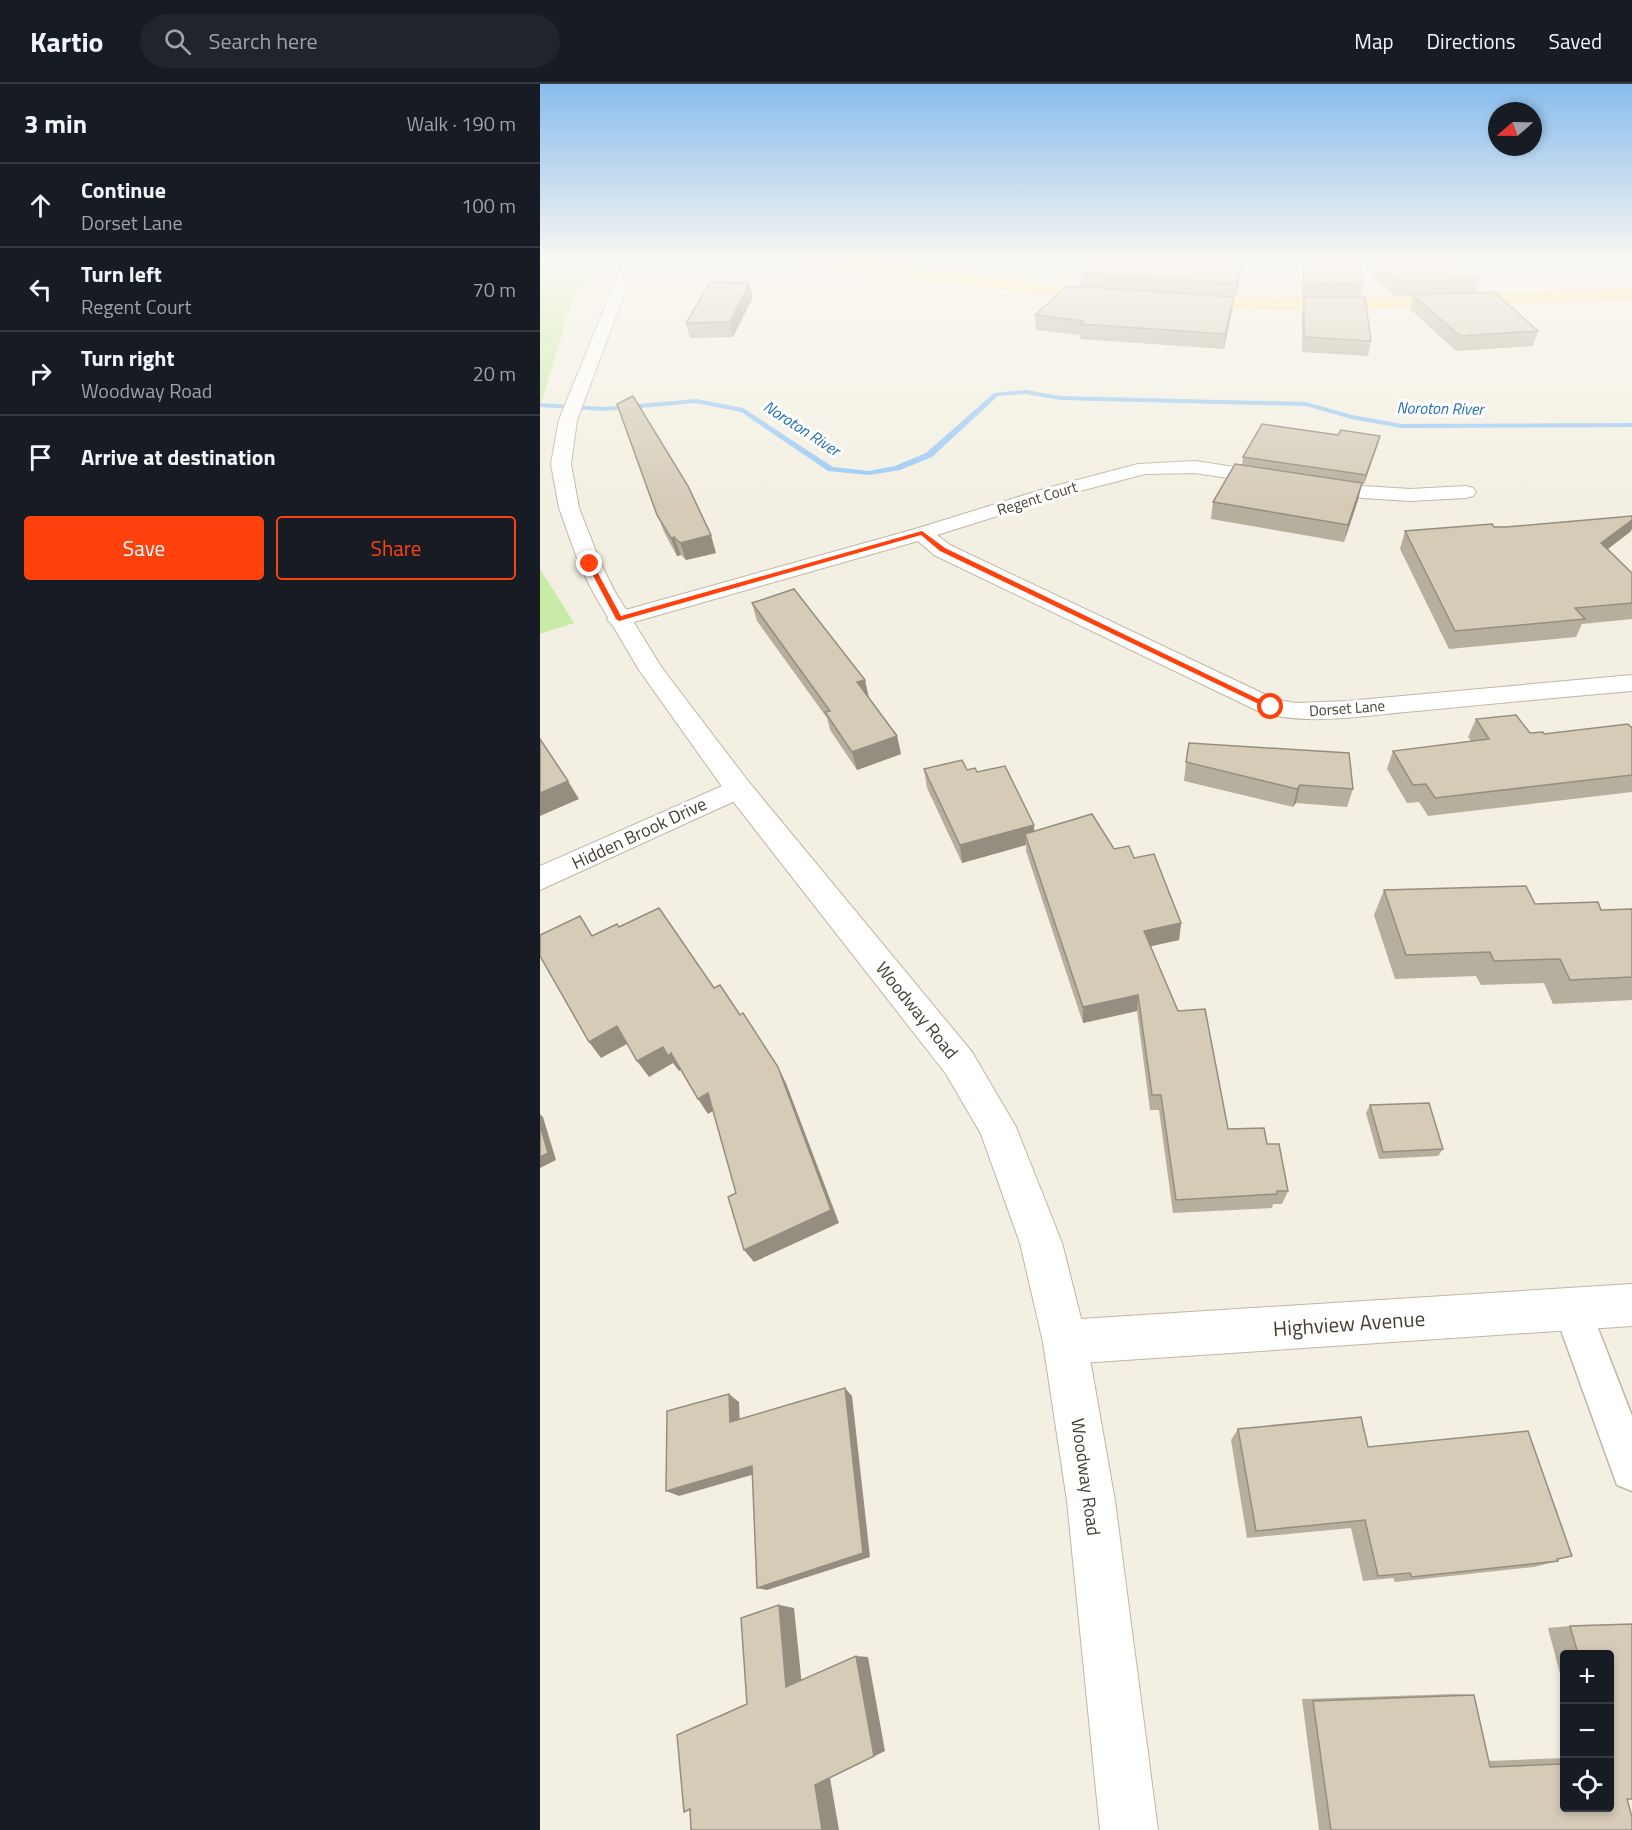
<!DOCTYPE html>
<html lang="en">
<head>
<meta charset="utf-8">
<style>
  :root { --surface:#171b24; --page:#20242c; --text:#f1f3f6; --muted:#9ea1a6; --line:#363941; --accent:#ff420d }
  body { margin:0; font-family:"Titillium Web",sans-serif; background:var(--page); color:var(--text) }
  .controls { position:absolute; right:18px; bottom:18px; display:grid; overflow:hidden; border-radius:6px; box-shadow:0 3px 9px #0003 }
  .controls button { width:54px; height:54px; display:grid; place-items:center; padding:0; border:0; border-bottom:2px solid var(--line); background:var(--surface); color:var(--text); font:30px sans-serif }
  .compass { position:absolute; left:948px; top:18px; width:54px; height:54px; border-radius:50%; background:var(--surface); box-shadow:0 3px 9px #0003; rotate:250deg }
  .stop { position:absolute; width:18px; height:18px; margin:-14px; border:4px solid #ff420d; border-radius:50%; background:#fff }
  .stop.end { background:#ff420d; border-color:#fff; box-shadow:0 2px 6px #0008 }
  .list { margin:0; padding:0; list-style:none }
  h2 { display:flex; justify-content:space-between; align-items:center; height:78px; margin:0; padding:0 24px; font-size:26px }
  h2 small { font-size:20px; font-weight:400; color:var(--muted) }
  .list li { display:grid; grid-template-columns:39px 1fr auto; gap:18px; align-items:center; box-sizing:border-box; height:84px; padding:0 24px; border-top:2px solid var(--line) }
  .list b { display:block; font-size:22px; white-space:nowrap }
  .list p { margin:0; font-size:20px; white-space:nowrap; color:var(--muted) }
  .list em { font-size:20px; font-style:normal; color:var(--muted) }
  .actions { display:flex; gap:12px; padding:18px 24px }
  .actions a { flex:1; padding:14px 0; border:2px solid var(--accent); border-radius:6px; text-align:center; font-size:21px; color:var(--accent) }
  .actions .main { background:var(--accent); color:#fff }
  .icon { flex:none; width:33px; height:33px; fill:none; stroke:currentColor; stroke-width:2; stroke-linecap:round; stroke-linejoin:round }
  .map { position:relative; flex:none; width:1092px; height:1746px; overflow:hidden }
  header { display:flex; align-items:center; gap:36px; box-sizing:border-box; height:84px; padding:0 30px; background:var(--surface); border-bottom:2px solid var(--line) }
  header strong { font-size:28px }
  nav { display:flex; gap:33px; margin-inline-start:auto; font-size:21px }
  .search { width:420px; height:54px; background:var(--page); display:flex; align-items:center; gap:15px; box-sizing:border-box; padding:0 21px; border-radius:33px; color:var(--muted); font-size:22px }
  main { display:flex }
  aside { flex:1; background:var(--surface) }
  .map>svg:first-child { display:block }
</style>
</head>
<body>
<header>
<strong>Kartio</strong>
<div class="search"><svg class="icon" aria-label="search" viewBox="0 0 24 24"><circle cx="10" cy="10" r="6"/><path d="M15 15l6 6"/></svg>Search here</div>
<nav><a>Map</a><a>Directions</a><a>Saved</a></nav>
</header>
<main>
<aside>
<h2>3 min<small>Walk · 190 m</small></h2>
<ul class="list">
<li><svg class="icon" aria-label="ahead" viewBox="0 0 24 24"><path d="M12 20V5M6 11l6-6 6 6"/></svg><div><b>Continue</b><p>Dorset Lane</p></div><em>100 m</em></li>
<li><svg class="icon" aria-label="left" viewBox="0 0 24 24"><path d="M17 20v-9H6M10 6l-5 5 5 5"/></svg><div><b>Turn left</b><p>Regent Court</p></div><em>70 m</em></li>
<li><svg class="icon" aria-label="right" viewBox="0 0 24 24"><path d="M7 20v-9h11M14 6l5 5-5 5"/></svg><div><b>Turn right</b><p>Woodway Road</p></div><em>20 m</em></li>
<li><svg class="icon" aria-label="arrive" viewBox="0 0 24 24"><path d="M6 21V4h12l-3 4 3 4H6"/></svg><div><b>Arrive at destination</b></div></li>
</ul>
<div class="actions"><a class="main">Save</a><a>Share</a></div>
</aside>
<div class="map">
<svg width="1092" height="1746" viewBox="0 0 1092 1746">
  <rect width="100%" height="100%" fill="#f3efe2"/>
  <!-- green -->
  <g fill="#c8eba7">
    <polygon points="0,176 56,176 31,219 0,323"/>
    <polygon points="0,485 34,539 0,550"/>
  </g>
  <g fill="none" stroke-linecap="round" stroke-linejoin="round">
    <!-- stream -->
    <polygon fill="#99c9f5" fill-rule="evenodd" points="486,306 520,312 766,318 812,331 862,340 1092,339 1092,343 862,344 811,335 766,322 520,316 486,310 458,312 392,373 360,386 329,391 288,387 201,328 156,319 65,327 0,323 0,319 65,323 156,315 203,324 293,383 329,387 355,382 386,369 454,309"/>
    <defs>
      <polygon id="service" points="1032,1205 1045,1211 1092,1332 1092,1407 1077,1401 1013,1224 1019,1211"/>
      <g id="minor">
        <path d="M655 377 823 402 870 405 926 402 933 404 936 408 933 412 926 414 870 417 823 414 655 389 605 390 521 412 397 451 410 461 737 616 757 619 807 617 1092 591V607C1020 613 949 620 877 627 826 631 772 642 722 629L394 471 378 457 87 540 79 542 71 540 67 535 71 530 375 445 507 404 598 380Z"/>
        <polygon points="198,695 208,697 212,704 208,711 0,806 0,782"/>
        <polygon points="1092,1200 1092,1242 525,1280 509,1274 503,1258 509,1242 525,1236"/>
      </g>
      <polygon id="tertiary" points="84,176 97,176 37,336 31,380 39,424 61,480 75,508 122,584 208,697 432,968 476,1043 522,1159 547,1258 575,1417 618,1746 560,1746 527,1417 503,1258 480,1159 441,1050 406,990 188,711 99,586 53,508 39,480 19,424 11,380 19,336"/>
      <g id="primary">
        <polygon points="249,176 293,176 567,208 574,212 567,216 255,180"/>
        <polygon points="1092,206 1092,214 786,225 648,222 641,218 648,214 786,217"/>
      </g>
    </defs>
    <!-- service casing -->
    <use href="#service" stroke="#bfb7a4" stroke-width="3"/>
    <!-- minor casing -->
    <use href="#minor" stroke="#bfb7a4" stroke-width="2"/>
    <!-- tertiary casing -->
    <use href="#tertiary" stroke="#bfb7a4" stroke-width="2"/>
    <!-- primary casing -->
    <use href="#primary" stroke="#ecc957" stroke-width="2"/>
    <!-- service -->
    <use href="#service" fill="#fff" fill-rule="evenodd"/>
    <!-- minor -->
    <use href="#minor" fill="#fff" fill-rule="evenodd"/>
    <!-- tertiary -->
    <use href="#tertiary" fill="#fff" fill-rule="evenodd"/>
    <!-- primary -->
    <use href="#primary" fill="#ffe78f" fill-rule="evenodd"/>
  </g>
  <!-- wall -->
  <g fill="#b7af9d">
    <polygon points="554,176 703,176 696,213 694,213 692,227 684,265 540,255 540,251 496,246 495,231 541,202 541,189"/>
    <polygon points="762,176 819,176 823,200 820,213 831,257 828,272 762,268 762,228 764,213 765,213 762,213"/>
    <polygon points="827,176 919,176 941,195 937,208 998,247 993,262 916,267 870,225 873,212 855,212 825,185"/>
    <polygon points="213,213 193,253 150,254 146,239"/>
    <polygon points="77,320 176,469 146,476 141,471 137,472 124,448"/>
    <polygon points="798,351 840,352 824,400 822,400 818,416 804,458 671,435 673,418 702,381 703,373"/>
    <polygon points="1092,432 1092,445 1090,448 1068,465 1092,489 1092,535 1042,540 1036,553 909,565 860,465 865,447 966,443"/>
    <polygon points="212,519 329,614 357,652 361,670 317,686 290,646 287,634 217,537"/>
    <polygon points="936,635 990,649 1004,650 1092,643 1092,708 888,732 879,718 867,719 847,685 853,667 931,657 928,653"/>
    <polygon points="646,678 813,705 807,723 756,719 753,723 644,697"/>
    <polygon points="384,685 427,686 437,688 494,741 494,747 574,765 594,774 641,839 639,856 610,862 688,1045 727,1060 748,1107 742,1120 733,1120 732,1124 633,1129 619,1026 610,1026 597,927 543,939 486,767 486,761 422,779 387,704"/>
    <polygon points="844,806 1061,826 1092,825 1092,916 1013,920 1004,899 941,901 936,892 855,895 834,831"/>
    <polygon points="830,1021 903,1065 898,1072 839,1075 826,1029"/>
    <polygon points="698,1345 828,1363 1032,1472 1017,1476 1018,1477 994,1483 855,1498 853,1494 823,1497 811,1444 707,1454 691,1356"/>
    <polygon points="1092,1540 1092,1715 1087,1715 1092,1733 1092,1746 779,1746 762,1615 915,1610 934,1611 949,1677 1024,1674 1024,1724 1070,1724 1070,1570 1024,1570 1024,1605 1008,1544 1030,1542"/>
  </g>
  <!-- shaded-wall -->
  <g fill="#958e80">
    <polygon points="702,176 703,176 703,181 696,213 697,199"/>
    <polygon points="209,199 213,213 193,253 190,238"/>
    <polygon points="694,213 692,227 684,265 685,250"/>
    <polygon points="840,352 838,360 824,400 826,391"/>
    <polygon points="822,399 818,416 804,458 808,441"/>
    <polygon points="1092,436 1092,445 1090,448 1053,476 1061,459"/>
    <polygon points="171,451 176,469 146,476 140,459"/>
    <polygon points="134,453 141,471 137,472 131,454"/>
    <polygon points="325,596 329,614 317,598"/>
    <polygon points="357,652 361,670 317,686 312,668"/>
    <polygon points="28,697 39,715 0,732 0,709"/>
    <polygon points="760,701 756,719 753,723 757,705"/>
    <polygon points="494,741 495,759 485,750 486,761 422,779 420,761"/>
    <polygon points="641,839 639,856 603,864 604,847"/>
    <polygon points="598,911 597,927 543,939 543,923"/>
    <polygon points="77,942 89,959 61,974 49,958"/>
    <polygon points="123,963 131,969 142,985 139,987 133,979 109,993 97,977"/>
    <polygon points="238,983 246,999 299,1139 214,1178 204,1166"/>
    <polygon points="168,1009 178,1024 168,1030 158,1015"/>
    <polygon points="0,1030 3,1033 16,1076 0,1084"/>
    <polygon points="305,1304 312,1312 330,1473 227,1506 217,1504"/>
    <polygon points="189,1310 199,1318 200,1346 190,1338"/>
    <polygon points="212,1382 222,1388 139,1412 126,1407"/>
    <polygon points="239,1521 254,1524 262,1602 246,1603"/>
    <polygon points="316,1572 328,1573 345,1667 290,1694 299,1746 282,1746 275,1701"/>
  </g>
  <!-- building -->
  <g fill="#d5cbb7" stroke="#958e80" stroke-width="1.5">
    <polygon points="554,176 702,176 697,199 541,189"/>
    <polygon points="764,176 819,176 823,200 764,199"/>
    <polygon points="833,176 919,176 941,195 859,198"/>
    <polygon points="170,198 209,199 190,238 146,239"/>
    <polygon points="527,202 694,213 685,250 540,240 543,237 495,231"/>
    <polygon points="954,208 998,247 920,252 873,211"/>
    <polygon points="764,213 825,213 831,257 764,253"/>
    <polygon points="93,312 148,402 171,451 140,459 134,453 131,454 117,431 77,320"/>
    <polygon points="722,340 798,351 801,346 840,352 826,391 703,373"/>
    <polygon points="695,380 822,399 808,441 673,418"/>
    <polygon points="1092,432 1092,436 1061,459 1092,489 1092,519 1035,524 1045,535 915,547 865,447 952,440 954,443 966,443"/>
    <polygon points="254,505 325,596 317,598 357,652 312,668 285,628 290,627 212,519"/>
    <polygon points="976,631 990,649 1003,648 1004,650 1088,640 1091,643 1092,643 1092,691 895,714 886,700 873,701 853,667 949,655 936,635"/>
    <polygon points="0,655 28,697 0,709"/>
    <polygon points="649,659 809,669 813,705 760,701 757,705 646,678"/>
    <polygon points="422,676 427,686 435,684 437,688 465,682 494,741 420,761 384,685"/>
    <polygon points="552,730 574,765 589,762 594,774 614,770 641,839 604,847 638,927 665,925 688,1045 724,1044 727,1060 739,1060 748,1107 737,1107 737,1110 636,1116 621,1011 612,1011 598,911 543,923 485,750"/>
    <polygon points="986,802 995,820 1058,818 1061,826 1092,825 1092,893 1030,896 1020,875 954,877 950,868 866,871 844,806"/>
    <polygon points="119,824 174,904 180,901 200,931 203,929 238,983 291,1126 204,1166 188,1113 196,1109 168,1009 158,1015 131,969 128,972 123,963 97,977 77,942 49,958 0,872 0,851 40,832 52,852 77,840 79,843"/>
    <polygon points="889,1019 903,1065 843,1068 830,1021"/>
    <polygon points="0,1041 8,1069 0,1073"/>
    <polygon points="305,1304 323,1469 217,1504 212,1382 126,1407 127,1327 189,1310 190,1338"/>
    <polygon points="821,1333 828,1363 988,1347 1032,1472 1017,1475 1018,1477 872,1493 870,1489 838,1492 825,1436 716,1447 698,1345"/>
    <polygon points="239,1521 246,1603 316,1572 334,1672 275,1701 282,1746 151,1746 150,1725 144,1728 137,1651 207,1620 201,1534"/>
    <polygon points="1092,1540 1092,1715 1087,1715 1092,1733 1092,1746 791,1746 773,1617 934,1611 950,1683 1024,1680 1024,1724 1070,1724 1070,1570 1038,1570 1030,1542"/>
  </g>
  <!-- sky -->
  <linearGradient id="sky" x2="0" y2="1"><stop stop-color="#88bced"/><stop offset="0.42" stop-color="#faf8f2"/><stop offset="1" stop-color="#faf8f2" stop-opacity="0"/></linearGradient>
  <rect width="1092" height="421" fill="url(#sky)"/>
  <!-- route -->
  <polygon fill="#ff420d" points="382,447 405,464 735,623 729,625 400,467 381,451 79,537 76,535 47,480 50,478 53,480 81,532"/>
  <g text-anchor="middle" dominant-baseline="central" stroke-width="6" stroke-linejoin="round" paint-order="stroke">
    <!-- far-street labels -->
    <g font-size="15" fill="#453f32" stroke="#fff">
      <text transform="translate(497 414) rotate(-17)">Regent Court</text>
      <text transform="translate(807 624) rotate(-4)">Dorset Lane</text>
    </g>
    <!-- far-water labels -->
    <g font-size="16" font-style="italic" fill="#2470b8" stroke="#fff">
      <text transform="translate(900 324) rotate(1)">Noroton River</text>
      <text transform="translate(262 344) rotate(33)">Noroton River</text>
    </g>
    <!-- street labels -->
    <g font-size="18" fill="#453f32" stroke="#fff">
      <text transform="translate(99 749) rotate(-25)">Hidden Brook Drive</text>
      <text transform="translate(377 926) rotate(51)">Woodway Road</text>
      <text transform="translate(546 1393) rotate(82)">Woodway Road</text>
    </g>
    <!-- near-street labels -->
    <g font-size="21" fill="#453f32" stroke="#fff">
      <text transform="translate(809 1239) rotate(-4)">Highview Avenue</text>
    </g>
  </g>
</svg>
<div class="controls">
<button>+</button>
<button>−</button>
<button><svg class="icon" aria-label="locate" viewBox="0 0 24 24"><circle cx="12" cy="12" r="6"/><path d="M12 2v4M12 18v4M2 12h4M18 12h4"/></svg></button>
</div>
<svg class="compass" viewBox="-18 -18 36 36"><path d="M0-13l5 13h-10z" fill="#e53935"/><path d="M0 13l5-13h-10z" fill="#9ea1a6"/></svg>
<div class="stop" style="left:731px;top:623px"></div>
<div class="stop end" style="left:50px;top:480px"></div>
</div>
</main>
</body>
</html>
